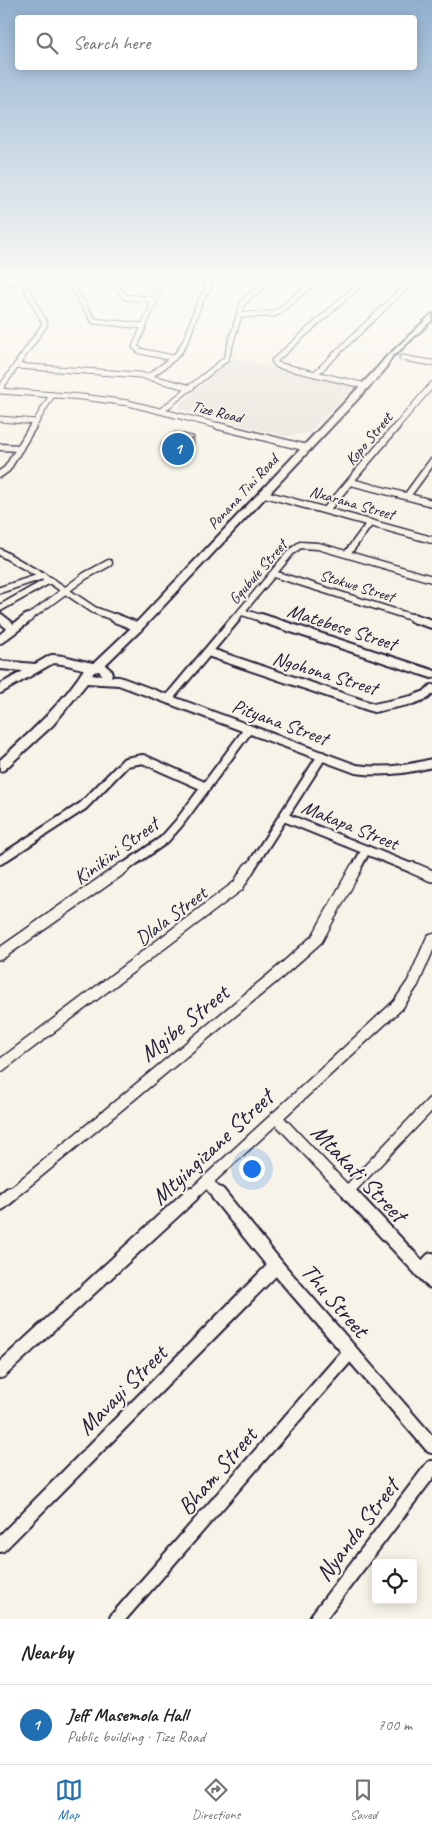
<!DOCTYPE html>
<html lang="en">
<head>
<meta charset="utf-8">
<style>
  :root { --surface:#fff; --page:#f6f6f6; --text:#222; --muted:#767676; --line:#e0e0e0; --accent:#1f6fb2 }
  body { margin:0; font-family:Caveat,sans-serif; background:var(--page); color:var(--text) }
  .controls { position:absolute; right:15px; bottom:15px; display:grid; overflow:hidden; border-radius:5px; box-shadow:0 2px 12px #0003 }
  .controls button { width:45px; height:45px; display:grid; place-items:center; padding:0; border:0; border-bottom:1px solid var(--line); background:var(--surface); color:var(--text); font:25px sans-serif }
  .you { position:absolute; left:251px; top:1168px; width:18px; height:18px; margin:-12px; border:4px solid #fff; border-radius:50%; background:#1a73e8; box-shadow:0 0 0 8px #1a73e833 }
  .badge { display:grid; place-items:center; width:32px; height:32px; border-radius:50%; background:var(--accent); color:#fff; font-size:16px; font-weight:700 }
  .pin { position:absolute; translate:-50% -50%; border:2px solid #fff; box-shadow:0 1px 5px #0006 }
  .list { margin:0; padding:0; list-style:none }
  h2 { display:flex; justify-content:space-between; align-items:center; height:65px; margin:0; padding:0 20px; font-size:21px }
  h2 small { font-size:16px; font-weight:400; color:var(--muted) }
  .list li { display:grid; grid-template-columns:32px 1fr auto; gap:15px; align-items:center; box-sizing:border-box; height:80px; padding:0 20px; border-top:1px solid var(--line) }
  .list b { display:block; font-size:19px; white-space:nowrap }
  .list p { margin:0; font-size:16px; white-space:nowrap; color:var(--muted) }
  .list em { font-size:16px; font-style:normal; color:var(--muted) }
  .icon { flex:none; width:28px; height:28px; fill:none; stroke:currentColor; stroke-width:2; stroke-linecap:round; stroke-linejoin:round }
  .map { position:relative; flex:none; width:432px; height:1619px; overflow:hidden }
  .search { position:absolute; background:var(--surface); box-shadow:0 2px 12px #0003; left:15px; right:15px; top:15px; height:55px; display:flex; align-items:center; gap:12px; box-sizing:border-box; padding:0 18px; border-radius:5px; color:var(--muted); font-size:19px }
  .sheet { height:145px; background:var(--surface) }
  nav { display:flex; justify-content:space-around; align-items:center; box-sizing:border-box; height:70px; border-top:1px solid var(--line); background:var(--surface); font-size:14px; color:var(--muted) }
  nav a { display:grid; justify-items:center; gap:2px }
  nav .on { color:var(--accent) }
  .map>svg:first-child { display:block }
</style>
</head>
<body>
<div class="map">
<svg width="432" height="1619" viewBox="0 0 432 1619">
  <rect width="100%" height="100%" fill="#f7f3e8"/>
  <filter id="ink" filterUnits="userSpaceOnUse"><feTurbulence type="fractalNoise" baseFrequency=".02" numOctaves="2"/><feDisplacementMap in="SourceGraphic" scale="10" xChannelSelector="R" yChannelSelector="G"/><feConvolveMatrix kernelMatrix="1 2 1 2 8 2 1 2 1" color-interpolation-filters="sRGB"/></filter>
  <g filter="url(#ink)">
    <!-- built -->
    <polygon fill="#e7e3db" points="233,358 352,385 353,388 308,433 285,436 178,409 180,403"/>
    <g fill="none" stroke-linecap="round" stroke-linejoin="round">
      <defs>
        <g id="street-far4">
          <polyline points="66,278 94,321 144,326"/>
          <polyline points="111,278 125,297 155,300"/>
          <polyline points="0,284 44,278"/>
          <polyline points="240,315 275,314 319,278"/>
          <polyline points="173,358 140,351 135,347 161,286 167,280 179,278"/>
          <polyline points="402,358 432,363"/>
          <polyline points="16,366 140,375 191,388"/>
          <polyline points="315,374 415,278"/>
          <path d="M148 377C159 369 174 360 181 349 194 330 193 307 209 287L205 278"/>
          <polyline points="366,386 277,365 274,361 367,278"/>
          <polyline points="0,389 45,324 23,281"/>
          <polyline points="0,391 82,397 128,403 223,427"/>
          <polyline points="161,411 226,359 243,302 272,278"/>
          <polyline points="0,419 36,422"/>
          <polyline points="33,427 52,395"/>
          <polyline points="396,427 432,385"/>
        </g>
        <g id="street-far3">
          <polyline points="218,426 307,448"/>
          <polyline points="0,447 20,448"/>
          <polyline points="0,474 7,469 33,426"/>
          <polyline points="351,482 432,503"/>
          <polyline points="265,494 432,540"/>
          <polyline points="407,496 432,462"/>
          <polyline points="326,510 397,426"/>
          <polyline points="0,552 54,583 94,610 118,619"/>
          <polyline points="347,554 370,523"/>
          <polyline points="274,574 417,619"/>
          <polyline points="0,590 43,576"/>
          <polyline points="0,608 50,580"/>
          <polyline points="242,612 264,619"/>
          <polyline points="0,618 2,619"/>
          <polyline points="27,619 85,576 109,563"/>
          <polyline points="235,619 291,552 300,545 318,546 432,579"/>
        </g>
        <g id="street-far2">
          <polyline points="0,618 9,625"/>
          <polyline points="115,618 138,627"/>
          <polyline points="261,618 432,674"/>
          <polyline points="413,618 432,624"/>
          <polyline points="0,639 28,618"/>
          <polyline points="208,652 374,708 412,700 426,695 432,689"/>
          <polyline points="0,665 35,668"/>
          <path d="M101 680 119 681 356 769C383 773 406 770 432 763"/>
          <path d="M0 689 52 659C66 659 79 665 93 667"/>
          <polyline points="168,699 236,618"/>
          <polyline points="284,817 416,870"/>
          <polyline points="0,860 83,806 126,762 143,759 206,787"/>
          <polyline points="121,870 164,840 179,823 248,730"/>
          <polyline points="249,870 322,756"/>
          <polyline points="355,870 366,850"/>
        </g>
        <g id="street-far1">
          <polyline points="413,868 432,876"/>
          <polyline points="0,954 123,868"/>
          <polyline points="0,1066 238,886 249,868"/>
          <polyline points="276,1117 351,1196"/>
          <polyline points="207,1181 219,1196"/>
          <polyline points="348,1191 432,1103"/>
          <polyline points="9,1196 280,972 317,939 356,868"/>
          <polyline points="191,1196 398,1005 413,983 432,939"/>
        </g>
        <g id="street">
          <polyline points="218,1194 276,1266 432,1446"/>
          <polyline points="350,1194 432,1281"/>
          <polyline points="0,1203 11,1194"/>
          <polyline points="422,1271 432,1260"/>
          <polyline points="0,1371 192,1194"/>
          <polyline points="0,1545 276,1266"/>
          <polyline points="117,1619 350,1352"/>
          <polyline points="317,1619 432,1468"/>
        </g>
        <path id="secondary" d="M432 314V320L396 354 393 355 383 372 142 629 105 665 112 671 111 678 101 684 87 683 53 725 4 770 0 771V760C32 731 63 703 86 666L92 665 134 625 377 368 388 355 391 354 392 352ZM99 671 102 674 98 676 92 675 94 672Z"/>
      </defs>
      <!-- street-far4 casing -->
      <use href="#street-far4" stroke="#22223b" stroke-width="7"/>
      <!-- street-far3 casing -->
      <use href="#street-far3" stroke="#22223b" stroke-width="9"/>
      <!-- street-far2 casing -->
      <use href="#street-far2" stroke="#22223b" stroke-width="12"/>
      <!-- street-far1 casing -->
      <use href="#street-far1" stroke="#22223b" stroke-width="14"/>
      <!-- street casing -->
      <use href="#street" stroke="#22223b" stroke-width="18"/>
      <!-- secondary casing -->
      <use href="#secondary" stroke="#22223b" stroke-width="4"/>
      <!-- street-far4 -->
      <use href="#street-far4" stroke="#f7f3e8" stroke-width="5"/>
      <!-- street-far3 -->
      <use href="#street-far3" stroke="#f7f3e8" stroke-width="6"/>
      <!-- street-far2 -->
      <use href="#street-far2" stroke="#f7f3e8" stroke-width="8"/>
      <!-- street-far1 -->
      <use href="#street-far1" stroke="#f7f3e8" stroke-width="11"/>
      <!-- street -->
      <use href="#street" stroke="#f7f3e8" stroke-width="14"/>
      <!-- secondary -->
      <use href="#secondary" fill="#f7f3e8" fill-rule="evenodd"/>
    </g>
    <!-- wall -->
    <polygon fill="#a7a4a3" stroke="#22223b" points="161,444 194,445 180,458 162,453"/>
    <!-- shaded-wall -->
    <polygon fill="#888684" stroke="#22223b" points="194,436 194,445 180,458 180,449"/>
    <!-- building -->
    <polygon fill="#c2bfbd" stroke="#22223b" points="175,432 194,436 180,449 161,444"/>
  </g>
  <!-- sky -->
  <linearGradient id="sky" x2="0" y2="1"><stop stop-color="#91b0d0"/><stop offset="0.55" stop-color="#fbfaf5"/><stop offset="1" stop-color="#fbfaf5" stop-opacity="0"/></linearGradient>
  <rect width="432" height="505" fill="url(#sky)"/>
  <g text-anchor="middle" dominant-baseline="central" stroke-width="4" stroke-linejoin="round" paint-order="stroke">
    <!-- far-street labels -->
    <g font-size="16" fill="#22223b" stroke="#f7f3e8">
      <text transform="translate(217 412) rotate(14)">Tize Road</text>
      <text transform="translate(369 439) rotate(-50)">Kopo Street</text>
      <text transform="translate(243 492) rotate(-47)">Ponana Tini Road</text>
      <text transform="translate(352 503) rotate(16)">Nxarana Street</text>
      <text transform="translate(258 572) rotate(-49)">Gqubule Street</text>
      <text transform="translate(357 586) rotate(17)">Stokwe Street</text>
    </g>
    <!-- street labels -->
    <g font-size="20" fill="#22223b" stroke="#f7f3e8">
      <text transform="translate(342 627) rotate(18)">Matebese Street</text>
      <text transform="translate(325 673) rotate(17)">Ngohona Street</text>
      <text transform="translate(280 722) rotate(20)">Pityana Street</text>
      <text transform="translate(350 825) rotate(22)">Makapa Street</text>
      <text transform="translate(116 851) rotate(-36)">Kinikini Street</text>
      <text transform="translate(171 916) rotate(-37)">Dlala Street</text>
    </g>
    <!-- near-street labels -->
    <g font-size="24" fill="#22223b" stroke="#f7f3e8">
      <text transform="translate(184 1023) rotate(-39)">Mgibe Street</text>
      <text transform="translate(212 1147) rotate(-43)">Mtyingizane Street</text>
      <text transform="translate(359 1173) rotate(46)">Mtakati Street</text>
      <text transform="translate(335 1300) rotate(49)">Thu Street</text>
      <text transform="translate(122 1390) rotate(-45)">Mavayi Street</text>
      <text transform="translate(217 1471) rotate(-49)">Bham Street</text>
      <text transform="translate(357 1530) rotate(-53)">Nyanda Street</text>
    </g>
  </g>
</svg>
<div class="controls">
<button><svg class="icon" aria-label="locate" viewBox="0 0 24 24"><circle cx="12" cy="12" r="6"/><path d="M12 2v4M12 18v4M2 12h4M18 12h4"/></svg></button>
</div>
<div class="you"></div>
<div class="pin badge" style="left:178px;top:449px">1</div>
<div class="search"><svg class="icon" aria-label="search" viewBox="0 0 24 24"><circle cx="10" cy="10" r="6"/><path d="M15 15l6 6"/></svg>Search here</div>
</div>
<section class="sheet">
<h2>Nearby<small></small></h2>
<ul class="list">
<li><span class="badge">1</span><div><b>Jeff Masemola Hall</b><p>Public building · Tize Road</p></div><em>700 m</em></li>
</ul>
</section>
<nav>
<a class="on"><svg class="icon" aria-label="map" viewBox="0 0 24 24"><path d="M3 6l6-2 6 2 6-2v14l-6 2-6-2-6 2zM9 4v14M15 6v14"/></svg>Map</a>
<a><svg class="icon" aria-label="directions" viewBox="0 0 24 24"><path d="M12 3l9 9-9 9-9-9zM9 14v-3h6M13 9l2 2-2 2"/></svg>Directions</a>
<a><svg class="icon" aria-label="saved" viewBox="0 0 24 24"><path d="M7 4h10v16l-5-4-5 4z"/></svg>Saved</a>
</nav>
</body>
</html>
